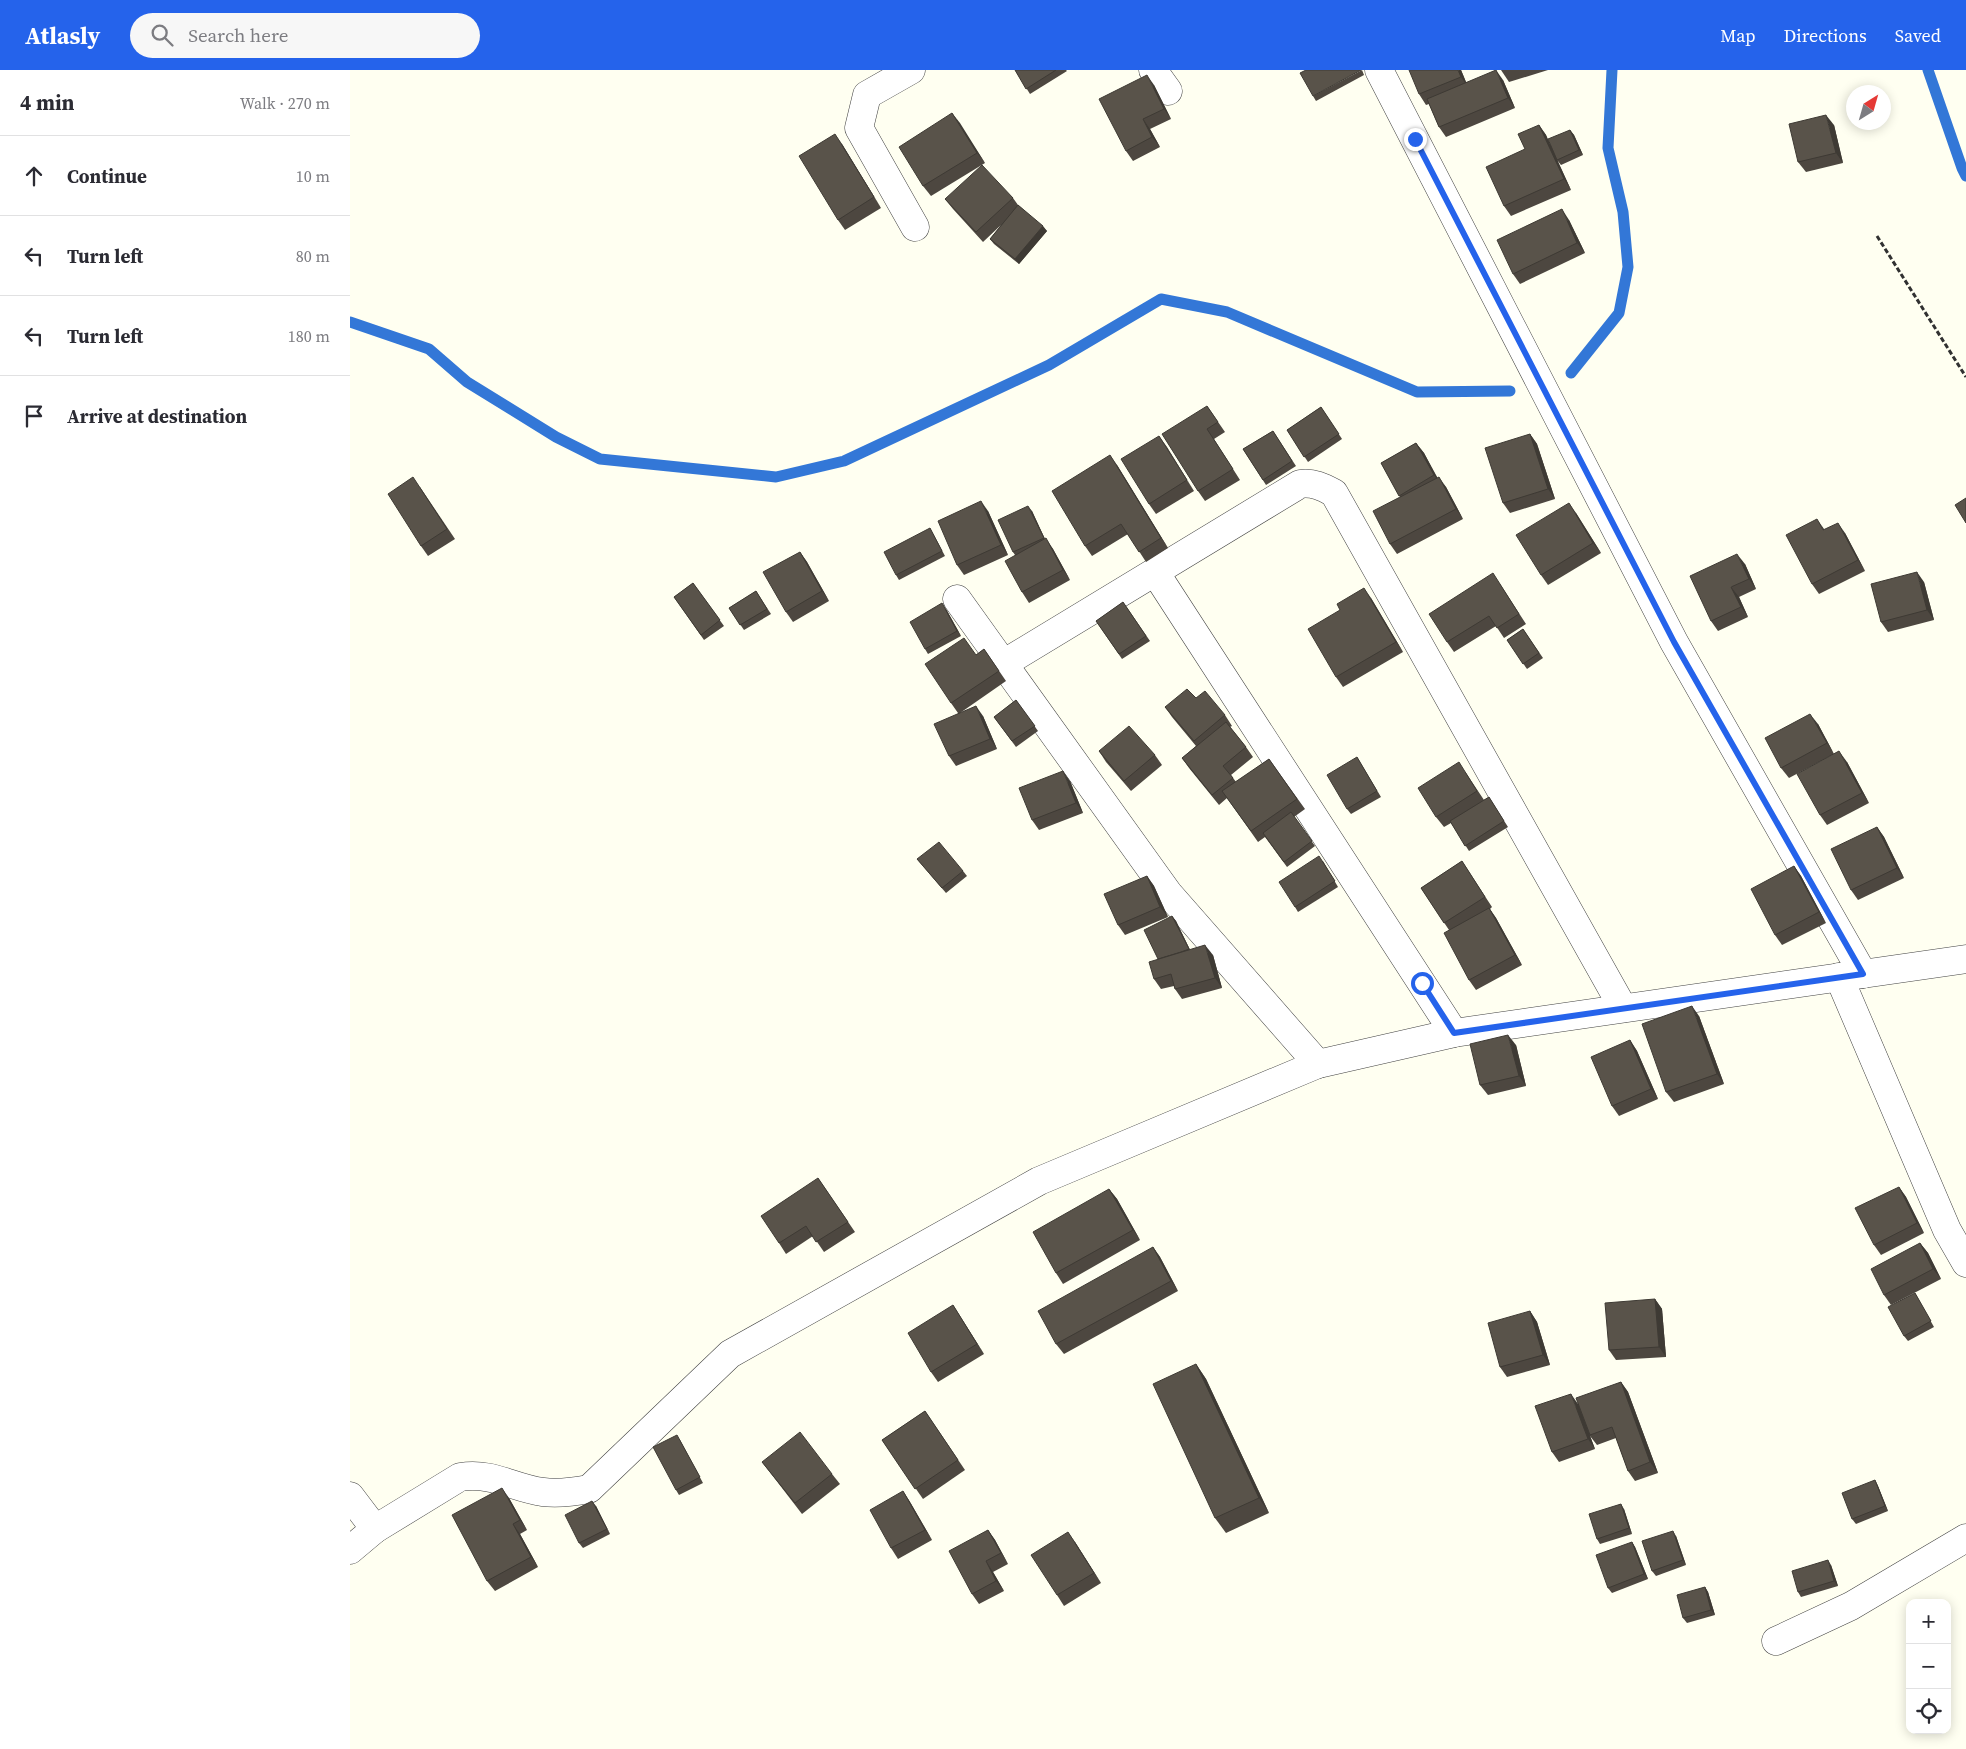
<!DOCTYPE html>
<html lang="en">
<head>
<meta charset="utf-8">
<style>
  :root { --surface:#fff; --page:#f7f7f7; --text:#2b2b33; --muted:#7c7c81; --line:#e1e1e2; --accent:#2563eb }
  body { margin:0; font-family:"Source Serif 4",serif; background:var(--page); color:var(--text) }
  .controls { position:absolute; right:15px; bottom:15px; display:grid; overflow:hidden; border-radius:10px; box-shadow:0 2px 12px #0003 }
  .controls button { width:45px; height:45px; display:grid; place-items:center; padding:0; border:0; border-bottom:1px solid var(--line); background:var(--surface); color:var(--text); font:25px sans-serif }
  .compass { position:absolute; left:1496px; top:15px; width:45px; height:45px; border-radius:50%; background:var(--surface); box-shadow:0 2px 12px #0003; rotate:37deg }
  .stop { position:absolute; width:15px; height:15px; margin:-11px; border:4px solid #2563eb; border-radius:50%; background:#fff }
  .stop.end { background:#2563eb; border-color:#fff; box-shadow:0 1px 5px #0008 }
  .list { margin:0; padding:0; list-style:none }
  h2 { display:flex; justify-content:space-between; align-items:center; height:65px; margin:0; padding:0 20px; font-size:21px }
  h2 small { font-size:16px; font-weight:400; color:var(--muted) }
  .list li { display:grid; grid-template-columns:32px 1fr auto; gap:15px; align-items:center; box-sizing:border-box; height:80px; padding:0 20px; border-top:1px solid var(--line) }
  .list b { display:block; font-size:19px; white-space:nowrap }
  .list em { font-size:16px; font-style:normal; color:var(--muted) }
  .icon { flex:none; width:28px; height:28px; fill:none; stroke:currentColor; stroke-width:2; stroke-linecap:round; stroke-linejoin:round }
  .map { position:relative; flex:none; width:1616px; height:1679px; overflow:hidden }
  header { display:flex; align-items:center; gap:30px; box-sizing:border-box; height:70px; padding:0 25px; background:var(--accent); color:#fff }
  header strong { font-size:24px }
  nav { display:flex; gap:28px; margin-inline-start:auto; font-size:18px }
  .search { width:350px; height:45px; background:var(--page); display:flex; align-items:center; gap:12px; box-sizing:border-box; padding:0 18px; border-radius:28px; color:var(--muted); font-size:19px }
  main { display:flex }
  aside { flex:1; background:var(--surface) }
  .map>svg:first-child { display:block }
</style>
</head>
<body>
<header>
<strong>Atlasly</strong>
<div class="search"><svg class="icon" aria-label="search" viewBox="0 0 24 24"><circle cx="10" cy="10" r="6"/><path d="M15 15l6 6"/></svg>Search here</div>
<nav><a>Map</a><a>Directions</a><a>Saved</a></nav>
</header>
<main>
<aside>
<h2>4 min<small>Walk · 270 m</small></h2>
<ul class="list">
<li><svg class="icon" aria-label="ahead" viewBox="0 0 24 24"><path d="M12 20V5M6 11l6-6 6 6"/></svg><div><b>Continue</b></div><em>10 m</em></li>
<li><svg class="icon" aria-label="left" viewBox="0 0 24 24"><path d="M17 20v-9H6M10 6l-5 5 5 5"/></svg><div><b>Turn left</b></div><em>80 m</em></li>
<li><svg class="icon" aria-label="left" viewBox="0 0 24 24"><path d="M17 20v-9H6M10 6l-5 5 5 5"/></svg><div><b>Turn left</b></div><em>180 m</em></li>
<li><svg class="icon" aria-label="arrive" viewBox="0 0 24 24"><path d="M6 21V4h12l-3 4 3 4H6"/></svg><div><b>Arrive at destination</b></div></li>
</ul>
</aside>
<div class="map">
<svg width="1616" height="1679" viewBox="0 0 1616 1679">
  <rect width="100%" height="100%" fill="#fffff1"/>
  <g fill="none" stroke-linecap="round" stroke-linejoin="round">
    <!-- stream -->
    <g stroke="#3377d7" stroke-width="11">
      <polyline points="1578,0 1612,98 1616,106"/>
      <polyline points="0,252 79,279 117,312 206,367 250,389 426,407 494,391 699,295 811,229 877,242 1067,322 1160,321"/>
      <polyline points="1221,303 1269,243 1278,197 1273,142 1258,78 1262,0"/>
    </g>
    <defs>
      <g id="minor">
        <polyline points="561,0 517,25 509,58 565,157"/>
        <polyline points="803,0 818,21"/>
        <polyline points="1029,0 1324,572 1513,904"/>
        <polyline points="805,502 1104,963"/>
        <polyline points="607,529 818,823 968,994"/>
        <path d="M653 594 950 414C963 412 973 417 984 423L1273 938"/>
        <polyline points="1489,907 1597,1160 1616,1193"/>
        <path d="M0 1426 25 1459 110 1407C144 1402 162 1418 193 1422 209 1424 223 1422 239 1419L380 1284 689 1111 968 994 1104 963 1616 889"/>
        <polyline points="0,1480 25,1459"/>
        <polyline points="1426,1571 1501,1536 1616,1468"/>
      </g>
    </defs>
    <!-- minor casing -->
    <use href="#minor" stroke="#424242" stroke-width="29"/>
    <!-- path -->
    <polyline stroke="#313131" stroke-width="3" stroke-dasharray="5 2.5" stroke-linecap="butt" points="1527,166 1616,307"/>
    <!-- minor -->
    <use href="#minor" stroke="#fff" stroke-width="28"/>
  </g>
  <!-- wall -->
  <g fill="#4d4740">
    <polygon points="665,0 716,0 717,1 680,24"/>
    <polygon points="1012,0 1014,5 966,31 963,26"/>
    <polygon points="1111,0 1116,12 1153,10 1165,38 1096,67 1089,57 1079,34 1076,35 1069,24"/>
    <polygon points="1151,0 1198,0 1159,12"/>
    <polygon points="804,15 821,49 800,59 810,77 783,91 776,81"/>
    <polygon points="602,43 635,93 581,126 573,116"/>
    <polygon points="1189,55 1196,65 1200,75 1220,60 1224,65 1233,85 1211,95 1207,90 1221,120 1161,146 1154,136 1175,79"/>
    <polygon points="1484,55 1493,93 1456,102 1448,92"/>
    <polygon points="492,74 531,138 495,160 488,150"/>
    <polygon points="663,128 668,135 697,161 669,194 644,174 640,169 651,155 633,172 603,139 595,129"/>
    <polygon points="1219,150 1235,183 1170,214 1163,204"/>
    <polygon points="857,336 875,362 864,369 890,410 855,431 848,421"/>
    <polygon points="971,337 992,369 958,392 937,360"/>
    <polygon points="923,361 946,396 916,415 893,379"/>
    <polygon points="1180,364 1187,374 1205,429 1160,443 1153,433"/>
    <polygon points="809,366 844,421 806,444 799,434"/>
    <polygon points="1066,373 1074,383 1087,408 1096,417 1113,449 1047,484 1040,474 1050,427 1031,393"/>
    <polygon points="767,395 818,478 796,492 778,464 742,486 735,476"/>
    <polygon points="70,417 105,469 78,486 71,476"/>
    <polygon points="638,441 658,485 614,505 607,495"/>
    <polygon points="682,441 695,469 703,479 720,510 679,533 672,522 665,485 663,482"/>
    <polygon points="1226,443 1251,483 1198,515 1191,505"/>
    <polygon points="580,458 595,486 549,510 546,505"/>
    <polygon points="1475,460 1495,463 1515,501 1469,524 1462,514"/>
    <polygon points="450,482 457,492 479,531 443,552 436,542"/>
    <polygon points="1395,494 1406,519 1389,527 1398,547 1368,561 1361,551"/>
    <polygon points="1574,512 1584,550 1538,562 1531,552"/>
    <polygon points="343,513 374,556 354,570 324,527"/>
    <polygon points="1150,514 1176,554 1154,568 1146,556 1104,582 1097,572"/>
    <polygon points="406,521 421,544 394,560 379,538"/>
    <polygon points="1021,528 1053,582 993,617 986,607"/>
    <polygon points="773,532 800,571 772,589 746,551"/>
    <polygon points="596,539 611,566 578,584 575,579"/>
    <polygon points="1173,559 1193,588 1177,599 1157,570"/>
    <polygon points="634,579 656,611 610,643 633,646 647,679 606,696 599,686 608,643 601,633 626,585"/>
    <polygon points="846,628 875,645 882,656 880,657 896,677 903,687 881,705 886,712 919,689 955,739 944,747 965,776 937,797 915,767 908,772 877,728 869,735 839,698 832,688 846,676 822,647 815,637"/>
    <polygon points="666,630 688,661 666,677 644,647"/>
    <polygon points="1468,654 1484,684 1439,708 1431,698"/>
    <polygon points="749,681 805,685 812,695 781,721 756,692"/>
    <polygon points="1007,687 1031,727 1001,744 997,739"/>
    <polygon points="1497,692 1519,733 1477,755 1470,745"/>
    <polygon points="1116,703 1134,730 1139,727 1158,757 1119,781 1101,753 1094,757 1086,747"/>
    <polygon points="720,711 733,743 689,760 682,750"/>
    <polygon points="1527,757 1534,767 1554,808 1508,830 1501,820"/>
    <polygon points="567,789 613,801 617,806 596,823"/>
    <polygon points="973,791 988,817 948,842 945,837"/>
    <polygon points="1112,791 1142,837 1140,839 1146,848 1172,895 1126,920 1119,910 1099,860 1071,818"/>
    <polygon points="1444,796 1451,806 1476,853 1432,875 1425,865"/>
    <polygon points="797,806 804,816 818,847 775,865 768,855"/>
    <polygon points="822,846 826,851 840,880 863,885 872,918 832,929 825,919 824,916 811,919 804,909 808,889"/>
    <polygon points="1349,946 1374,1014 1324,1032 1316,1022"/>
    <polygon points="1280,970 1287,981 1308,1029 1269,1046 1262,1036"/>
    <polygon points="1166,975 1176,1016 1138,1025 1130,1015"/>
    <polygon points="468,1108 505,1162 474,1182 463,1166 436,1184 429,1173"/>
    <polygon points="1549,1117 1556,1127 1574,1163 1531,1185 1524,1175"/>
    <polygon points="759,1119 767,1129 790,1170 713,1214 706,1203"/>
    <polygon points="1570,1173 1578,1183 1591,1209 1541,1235 1534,1225"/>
    <polygon points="803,1177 810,1187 828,1221 714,1284 706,1274"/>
    <polygon points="1565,1223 1584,1257 1558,1271 1554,1266"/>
    <polygon points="1305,1229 1312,1239 1316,1287 1266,1290 1259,1280"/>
    <polygon points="603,1235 634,1284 588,1312 581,1302"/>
    <polygon points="1180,1241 1187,1252 1200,1295 1157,1307 1150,1297"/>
    <polygon points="846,1294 856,1309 919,1443 876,1463 865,1448"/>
    <polygon points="1271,1312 1278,1322 1308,1403 1285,1411 1278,1401 1266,1368 1247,1375 1240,1366 1245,1379 1209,1392 1202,1382 1228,1333"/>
    <polygon points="575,1341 615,1400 573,1429 532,1370"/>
    <polygon points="330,1370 353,1413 329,1425 326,1420"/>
    <polygon points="412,1392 482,1404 490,1414 452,1444"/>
    <polygon points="1525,1410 1528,1416 1538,1441 1506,1454 1502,1449"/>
    <polygon points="553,1421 560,1432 582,1470 548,1489 541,1478"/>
    <polygon points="159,1428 177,1460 170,1464 188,1497 145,1521 137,1511"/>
    <polygon points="246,1436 260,1464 233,1478 229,1473"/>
    <polygon points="1274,1439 1282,1464 1250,1474 1247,1469"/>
    <polygon points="638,1460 645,1470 658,1494 643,1502 654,1521 629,1534 622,1524"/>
    <polygon points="1326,1466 1336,1495 1306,1506 1302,1501"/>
    <polygon points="725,1472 751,1513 714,1536 707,1525"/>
    <polygon points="1282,1472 1285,1477 1298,1509 1262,1523 1258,1518"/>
    <polygon points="1481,1495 1488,1516 1451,1527 1448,1522"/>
    <polygon points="1355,1517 1358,1522 1365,1545 1337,1553 1333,1548"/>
  </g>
  <!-- shaded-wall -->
  <g fill="#3e3a34">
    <polygon points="1108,0 1111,0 1118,17 1111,7"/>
    <polygon points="1146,0 1153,10 1165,38 1158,28"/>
    <polygon points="797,5 804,15 821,49 814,39"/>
    <polygon points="602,43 610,53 635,93 627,83"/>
    <polygon points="1476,45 1484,55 1493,93 1486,83"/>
    <polygon points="793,49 800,59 810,77 802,67"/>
    <polygon points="1189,55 1196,65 1221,120 1214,109"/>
    <polygon points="1220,60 1224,65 1233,85 1229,80"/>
    <polygon points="485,64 492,74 531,138 524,127"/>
    <polygon points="1212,139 1219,150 1235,183 1227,173"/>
    <polygon points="693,156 697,161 669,194 665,189"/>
    <polygon points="1180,364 1187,374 1205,429 1198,419"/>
    <polygon points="809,366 817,377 844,421"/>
    <polygon points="1066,373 1074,383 1092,416 1084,405"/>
    <polygon points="760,385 767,395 818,478 811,468"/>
    <polygon points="1089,407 1096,417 1113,449 1106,439"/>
    <polygon points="631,431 638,441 658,485 651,475"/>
    <polygon points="1219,433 1226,443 1251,483 1243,473"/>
    <polygon points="678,436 682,441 697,474"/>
    <polygon points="1467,449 1474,459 1480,471 1473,460"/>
    <polygon points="1488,453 1495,463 1515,501 1508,490"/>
    <polygon points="696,468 703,479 720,510 713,500"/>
    <polygon points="450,482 457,492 479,531 472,521"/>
    <polygon points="1387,484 1395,494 1406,519 1399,509"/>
    <polygon points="1567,502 1574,512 1584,550 1577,540"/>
    <polygon points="1381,517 1389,527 1398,547 1391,537"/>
    <polygon points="1014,518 1021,528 1053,582 1046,572"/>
    <polygon points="592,533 596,539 611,566 607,561"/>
    <polygon points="626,636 633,646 647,679 640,669"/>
    <polygon points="1460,644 1468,654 1484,684 1477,673"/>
    <polygon points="1489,681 1497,692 1519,733 1512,723"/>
    <polygon points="713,701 720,711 733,743 726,733"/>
    <polygon points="1527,757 1534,767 1554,808 1547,798"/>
    <polygon points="1444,796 1451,806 1476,853 1469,842"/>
    <polygon points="797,806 804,816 818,847 810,837"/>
    <polygon points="1139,838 1146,848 1172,895 1165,885"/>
    <polygon points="822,846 826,851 842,884 839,879"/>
    <polygon points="855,875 863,885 872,918 865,908"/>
    <polygon points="1342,936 1349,946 1374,1014 1367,1004"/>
    <polygon points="1158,965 1166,975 1176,1016 1169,1006"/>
    <polygon points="1280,970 1287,981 1308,1029 1301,1019"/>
    <polygon points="1549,1117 1556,1127 1574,1163 1567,1153"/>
    <polygon points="759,1119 767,1129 790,1170 783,1160"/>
    <polygon points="1570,1173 1578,1183 1591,1209 1583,1199"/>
    <polygon points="803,1177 810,1187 828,1221 821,1211"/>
    <polygon points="1305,1229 1312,1239 1316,1287 1309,1277"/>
    <polygon points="603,1235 610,1246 634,1284 627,1274"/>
    <polygon points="1180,1241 1187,1252 1200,1295 1193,1285"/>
    <polygon points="846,1294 856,1309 919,1443 909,1428"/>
    <polygon points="1271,1312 1278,1322 1308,1403 1300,1392"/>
    <polygon points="1221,1324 1228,1334 1245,1379 1238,1369"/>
    <polygon points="1525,1410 1528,1416 1538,1441 1535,1436"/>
    <polygon points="152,1418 159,1428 177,1460 170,1450"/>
    <polygon points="553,1421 560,1432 582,1470 575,1460"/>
    <polygon points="242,1431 246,1436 260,1464 257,1459"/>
    <polygon points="1271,1434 1274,1439 1282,1464 1279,1458"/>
    <polygon points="163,1454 170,1464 188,1497 181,1487"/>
    <polygon points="638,1460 645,1470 658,1494 651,1483"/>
    <polygon points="1323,1461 1326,1466 1336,1495 1333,1490"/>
    <polygon points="718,1462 725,1472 751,1513 744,1503"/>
    <polygon points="1282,1472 1285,1477 1298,1509 1294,1504"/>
    <polygon points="1478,1490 1481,1495 1488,1516 1484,1511"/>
    <polygon points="636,1491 643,1502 654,1521 646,1511"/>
    <polygon points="1355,1517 1358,1522 1365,1545 1361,1540"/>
  </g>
  <!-- building -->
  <g fill="#59534a" stroke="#3e3a34">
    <polygon points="665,0 706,0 676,19"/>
    <polygon points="956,0 1011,0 963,26 950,3"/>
    <polygon points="1059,0 1108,0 1111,7 1069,24"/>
    <polygon points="1146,0 1158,28 1089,57 1077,29"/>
    <polygon points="797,5 814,39 793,49 802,67 776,81 749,29"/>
    <polygon points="602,43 627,83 573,116 549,77"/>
    <polygon points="1476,45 1486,83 1448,92 1439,54"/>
    <polygon points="1189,55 1214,109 1154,136 1136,97 1175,79 1168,64"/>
    <polygon points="1220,60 1229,80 1207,90 1198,69"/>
    <polygon points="485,64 524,127 488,150 449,86"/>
    <polygon points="632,95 663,128 626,162 595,129"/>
    <polygon points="668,135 693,156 665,189 640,169"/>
    <polygon points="1212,139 1227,173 1163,204 1147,170"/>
    <polygon points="857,336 868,352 857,359 883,399 848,421 812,364"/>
    <polygon points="971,337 989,364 954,387 937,360"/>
    <polygon points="923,361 942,391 913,410 893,379"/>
    <polygon points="1180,364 1198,419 1153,433 1135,378"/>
    <polygon points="809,366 837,410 799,434 771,389"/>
    <polygon points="1066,373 1084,405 1049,426 1031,393"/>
    <polygon points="760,385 811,468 789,482 771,454 735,476 702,421"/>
    <polygon points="63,407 97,459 71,476 38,424"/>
    <polygon points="1089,407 1106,439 1040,474 1023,441"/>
    <polygon points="1616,428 1616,453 1605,435"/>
    <polygon points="631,431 651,475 607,495 588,451"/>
    <polygon points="1219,433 1243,473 1191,505 1166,465"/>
    <polygon points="678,436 694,468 663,482 648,450"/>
    <polygon points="1467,449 1473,460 1488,453 1508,490 1462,514 1436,465"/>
    <polygon points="580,458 592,481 546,505 534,482"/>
    <polygon points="696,468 713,500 672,522 655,491"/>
    <polygon points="450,482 472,521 436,542 413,502"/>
    <polygon points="1387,484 1399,509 1381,517 1391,537 1361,551 1340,506"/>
    <polygon points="1567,502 1577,540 1531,552 1521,514"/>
    <polygon points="1143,503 1169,544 1147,558 1139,546 1097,572 1079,544"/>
    <polygon points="343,513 370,550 351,565 324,527"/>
    <polygon points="1014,518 1046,572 986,607 958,559 990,540 987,534"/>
    <polygon points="406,521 417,539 390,555 379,538"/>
    <polygon points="773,532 796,566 769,584 746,551"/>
    <polygon points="592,533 607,561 575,579 560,552"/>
    <polygon points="1173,559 1189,583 1173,594 1157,570"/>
    <polygon points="614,568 626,585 634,579 649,601 601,633 575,594"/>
    <polygon points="837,619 846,628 855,621 875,645 844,671 815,637"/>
    <polygon points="666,630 685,656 662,671 644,647"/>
    <polygon points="626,636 640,669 599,686 584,654"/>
    <polygon points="1460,644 1477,673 1431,698 1415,668"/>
    <polygon points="876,652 896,677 873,696 883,708 862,725 832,688"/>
    <polygon points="779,656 805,685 774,711 749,681"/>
    <polygon points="1489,681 1512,723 1470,745 1447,704"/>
    <polygon points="1007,687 1027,721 997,739 977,705"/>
    <polygon points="919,689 947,729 901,761 872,721"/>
    <polygon points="1109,692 1127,721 1086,747 1068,718"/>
    <polygon points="713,701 726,733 682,750 669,718"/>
    <polygon points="1139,727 1154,751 1115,776 1100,751"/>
    <polygon points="941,742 962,771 934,792 913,763"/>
    <polygon points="1527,757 1547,798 1501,820 1481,779"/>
    <polygon points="589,772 613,801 592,818 567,789"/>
    <polygon points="969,786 985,811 945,837 929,812"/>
    <polygon points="1112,791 1135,827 1094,853 1071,818"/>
    <polygon points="1444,796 1469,842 1425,865 1401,819"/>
    <polygon points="797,806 810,837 768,855 754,824"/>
    <polygon points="1139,838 1165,885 1119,910 1094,863"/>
    <polygon points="822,846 839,879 831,882 808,889 794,860"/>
    <polygon points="855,875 865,908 825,919 821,904 804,909 799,892"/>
    <polygon points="1342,936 1367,1004 1316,1022 1292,954"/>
    <polygon points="1158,965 1169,1006 1130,1015 1120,974"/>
    <polygon points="1280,970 1301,1019 1262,1036 1241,987"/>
    <polygon points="468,1108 498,1152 466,1172 456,1156 429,1173 411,1146"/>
    <polygon points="1549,1117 1567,1153 1524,1175 1505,1138"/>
    <polygon points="759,1119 783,1160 706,1203 683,1162"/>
    <polygon points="1570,1173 1583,1199 1534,1225 1521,1199"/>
    <polygon points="803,1177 821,1211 706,1274 688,1241"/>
    <polygon points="1565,1223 1581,1251 1554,1266 1538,1237"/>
    <polygon points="1305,1229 1309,1277 1259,1280 1255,1233"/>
    <polygon points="603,1235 627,1274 581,1302 558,1263"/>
    <polygon points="1180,1241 1193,1285 1150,1297 1138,1253"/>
    <polygon points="846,1294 909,1428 865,1448 803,1314"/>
    <polygon points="1271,1312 1300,1392 1278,1401 1262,1357 1240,1365 1226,1328"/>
    <polygon points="1221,1324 1238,1369 1202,1382 1185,1336"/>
    <polygon points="575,1341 608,1390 565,1419 532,1370"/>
    <polygon points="450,1362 482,1404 445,1433 412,1392"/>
    <polygon points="327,1365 350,1407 326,1420 303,1377"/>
    <polygon points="1525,1410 1535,1436 1502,1449 1492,1423"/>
    <polygon points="152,1418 170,1450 163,1454 181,1487 137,1511 102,1445"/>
    <polygon points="553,1421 575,1460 541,1478 520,1440"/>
    <polygon points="242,1431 257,1459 229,1473 215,1445"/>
    <polygon points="1271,1434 1279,1458 1247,1469 1239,1444"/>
    <polygon points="638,1460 651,1483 636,1491 646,1511 622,1524 599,1481"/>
    <polygon points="1323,1461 1333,1490 1302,1501 1292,1471"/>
    <polygon points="718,1462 744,1503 707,1525 681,1485"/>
    <polygon points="1282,1472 1294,1504 1258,1518 1246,1485"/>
    <polygon points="1478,1490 1484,1511 1448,1522 1442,1501"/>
    <polygon points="1355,1517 1361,1540 1333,1548 1327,1525"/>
  </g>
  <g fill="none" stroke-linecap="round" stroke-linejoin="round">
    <!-- route -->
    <polyline stroke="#2563eb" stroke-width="6" points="1065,69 1324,572 1513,904 1104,963 1072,913"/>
  </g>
</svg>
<div class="controls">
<button>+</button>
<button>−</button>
<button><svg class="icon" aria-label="locate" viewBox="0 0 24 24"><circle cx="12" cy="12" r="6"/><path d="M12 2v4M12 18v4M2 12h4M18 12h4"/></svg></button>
</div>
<svg class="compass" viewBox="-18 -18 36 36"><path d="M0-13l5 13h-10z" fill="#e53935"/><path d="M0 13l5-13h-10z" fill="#7c7c81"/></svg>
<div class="stop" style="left:1072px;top:913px"></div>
<div class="stop end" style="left:1065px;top:69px"></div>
</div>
</main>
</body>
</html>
